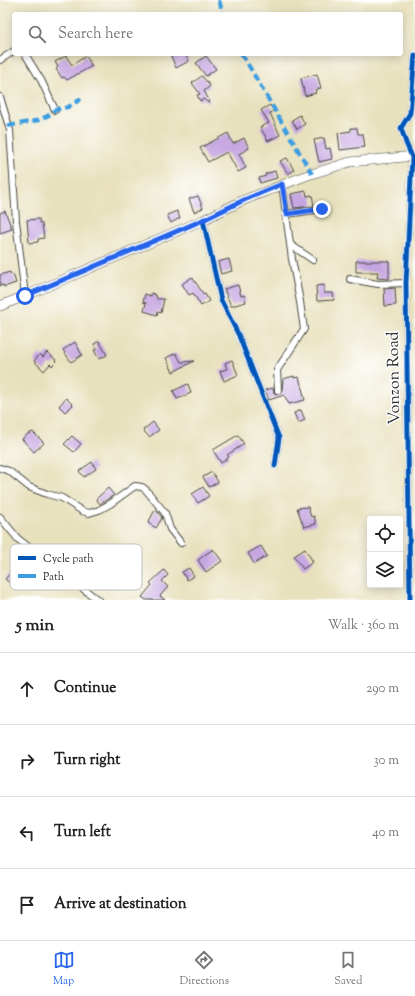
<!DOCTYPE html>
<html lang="en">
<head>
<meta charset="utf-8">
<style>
  :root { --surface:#fff; --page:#f6f6f6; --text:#222; --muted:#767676; --line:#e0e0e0; --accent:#2563eb }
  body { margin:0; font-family:"Sorts Mill Goudy",serif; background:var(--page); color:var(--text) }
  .controls { position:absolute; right:12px; bottom:12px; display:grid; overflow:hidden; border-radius:4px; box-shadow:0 2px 10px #0003 }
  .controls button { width:36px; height:36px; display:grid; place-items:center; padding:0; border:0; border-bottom:1px solid var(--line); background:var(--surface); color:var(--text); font:20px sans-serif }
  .stop { position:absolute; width:12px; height:12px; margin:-9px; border:3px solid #2563eb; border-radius:50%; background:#fff }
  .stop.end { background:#2563eb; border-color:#fff; box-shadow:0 1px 4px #0008 }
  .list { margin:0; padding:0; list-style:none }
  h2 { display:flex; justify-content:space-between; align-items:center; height:52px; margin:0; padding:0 16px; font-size:17px }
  h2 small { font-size:13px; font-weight:400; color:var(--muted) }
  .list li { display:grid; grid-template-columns:26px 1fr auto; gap:12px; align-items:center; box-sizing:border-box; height:72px; padding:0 16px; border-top:1px solid var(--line) }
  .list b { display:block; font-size:15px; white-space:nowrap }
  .list em { font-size:13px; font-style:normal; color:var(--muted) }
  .icon { flex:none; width:22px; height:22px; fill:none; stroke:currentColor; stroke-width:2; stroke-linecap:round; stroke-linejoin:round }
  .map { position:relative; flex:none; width:415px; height:600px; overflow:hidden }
  .search { position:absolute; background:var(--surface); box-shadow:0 2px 10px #0003; left:12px; right:12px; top:12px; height:44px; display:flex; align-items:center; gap:10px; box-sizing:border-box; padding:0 14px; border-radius:4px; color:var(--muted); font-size:15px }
  .sheet { height:340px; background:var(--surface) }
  nav { display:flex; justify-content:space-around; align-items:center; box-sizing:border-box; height:56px; border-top:1px solid var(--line); background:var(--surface); font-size:11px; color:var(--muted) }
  nav a { display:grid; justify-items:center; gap:2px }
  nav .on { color:var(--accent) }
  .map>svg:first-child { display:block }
</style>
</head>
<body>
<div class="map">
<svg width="415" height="600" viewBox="0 0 415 600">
  <rect width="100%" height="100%" fill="#fff"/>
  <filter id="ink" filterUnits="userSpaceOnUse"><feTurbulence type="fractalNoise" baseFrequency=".025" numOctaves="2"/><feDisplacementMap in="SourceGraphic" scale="8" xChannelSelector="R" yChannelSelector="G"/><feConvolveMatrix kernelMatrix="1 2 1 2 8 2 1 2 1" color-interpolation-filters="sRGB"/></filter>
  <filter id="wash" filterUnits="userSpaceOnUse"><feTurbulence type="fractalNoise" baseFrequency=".012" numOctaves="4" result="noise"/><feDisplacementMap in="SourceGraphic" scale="16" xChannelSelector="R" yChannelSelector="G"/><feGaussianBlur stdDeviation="0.9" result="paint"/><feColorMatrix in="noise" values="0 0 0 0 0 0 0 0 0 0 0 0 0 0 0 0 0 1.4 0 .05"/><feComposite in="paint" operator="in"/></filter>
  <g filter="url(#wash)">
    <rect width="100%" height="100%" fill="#e8e1bd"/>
    <g id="blocks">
      <!-- building -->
      <g fill="#c6a6e1">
        <polygon points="176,54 185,54 189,61 176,68 171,56"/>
        <polygon points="66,56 72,65 86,56 92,66 67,80 64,77 62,78 56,69 58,67 55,62"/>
        <polygon points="206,56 216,69 206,76 196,63"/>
        <polygon points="317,74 321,88 315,90 316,93 305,96 301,78"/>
        <polygon points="202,76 210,86 204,91 210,102 208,103 204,99 200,101 197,95 200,94 192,83"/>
        <polygon points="270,105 274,111 270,113 280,135 268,141 260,127 269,123 261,110"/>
        <polygon points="300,115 305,124 297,129 292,120"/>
        <polygon points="351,128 357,128 358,134 363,134 365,147 340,150 338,133 351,131"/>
        <polygon points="228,133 233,144 244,138 249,148 239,154 246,168 238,172 227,152 208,162 200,148"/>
        <polygon points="324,138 326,149 330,148 332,159 319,162 314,140"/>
        <polygon points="287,158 294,170 288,174 280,161"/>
        <polygon points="275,171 277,178 260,183 259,178 266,176 265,174"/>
        <polygon points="306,191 307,196 312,195 314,206 294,208 291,194"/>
        <polygon points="198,196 203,208 194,212 189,199"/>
        <polygon points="5,211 12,229 0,233 0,213"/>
        <polygon points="177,211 180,218 171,223 167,215"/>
        <polygon points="39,219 40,223 42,224 44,238 38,239 38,242 29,243 27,220"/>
        <polygon points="229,259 232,271 221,274 218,262"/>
        <polygon points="356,261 389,261 389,279 377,278 378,272 356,272"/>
        <polygon points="10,272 11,275 13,274 16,283 4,287 4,285 0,286 0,275"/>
        <polygon points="192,277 204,295 205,294 209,301 201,306 193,293 189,295 182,284"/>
        <polygon points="238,285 241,296 244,295 246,302 231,306 224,289"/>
        <polygon points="324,285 324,293 333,293 334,300 317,301 316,286"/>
        <polygon points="395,288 396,305 385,306 384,289"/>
        <polygon points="151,293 156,295 157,299 164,299 161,313 158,312 157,315 144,311 146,303 143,302 145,294 151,296"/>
        <polygon points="99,341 107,355 99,359 94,350 97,349 94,344"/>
        <polygon points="75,342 82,355 71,362 63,350"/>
        <polygon points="47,352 57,361 52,366 50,364 44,371 34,361 40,354 43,357"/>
        <polygon points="176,353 181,362 194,361 173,372 166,358"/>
        <polygon points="232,360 238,375 224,381 220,371 227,369 225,363"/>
        <polygon points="294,376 294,378 299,377 305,400 289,404 284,395 269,400 265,390 273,388 274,393 280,394 282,390 283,379"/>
        <polygon points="188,384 191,393 177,399 173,391"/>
        <polygon points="66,398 73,405 65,412 59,406"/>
        <polygon points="301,410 305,420 298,423 294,413"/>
        <polygon points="153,422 159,430 149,437 143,430"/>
        <polygon points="33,432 44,443 34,452 22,439 28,434"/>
        <polygon points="238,435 244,444 227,455 229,457 221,463 213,450"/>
        <polygon points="72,436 81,444 74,452 64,444"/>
        <polygon points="92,462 96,469 84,477 79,471"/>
        <polygon points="212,472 218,482 209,487 203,477"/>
        <polygon points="203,487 209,496 198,503 192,494"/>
        <polygon points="108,488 114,495 100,504 96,499"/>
        <polygon points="308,507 311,517 314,516 316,524 304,527 297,508"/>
        <polygon points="155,510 158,512 162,518 156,528 148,523"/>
        <polygon points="261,546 267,556 254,564 248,553"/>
        <polygon points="213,549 222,561 206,572 198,560"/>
        <polygon points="305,549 313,562 303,569 294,556"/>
        <polygon points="189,568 194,576 187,580 182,572"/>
        <polygon points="13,570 19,575 11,584 5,579"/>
        <polygon points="164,570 168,575 162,581 168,587 160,596 165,600 146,600 142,597 152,585 150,583"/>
      </g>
    </g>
  </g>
  <g filter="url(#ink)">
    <use href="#blocks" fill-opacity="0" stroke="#474641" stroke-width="1"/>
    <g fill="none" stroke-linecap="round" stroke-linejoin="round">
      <defs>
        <g id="minor">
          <polyline points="25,54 41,80 55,110"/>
          <polyline points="0,60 14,51"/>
          <polyline points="0,97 10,130 16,221 25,296"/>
          <polyline points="412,157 406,143 401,128 410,113 415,55"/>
          <polyline points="287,214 322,209"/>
          <polyline points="203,220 221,300 239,336 279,438 275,466"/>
          <polyline points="291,245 313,260"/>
          <polyline points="350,279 378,284 406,283"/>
          <polyline points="278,390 277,370 304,329 300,302 292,259 282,184"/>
          <polyline points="0,468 9,471 29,487 47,494 62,498 82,511 89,513 99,510 110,504 135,486 142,487 146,490 165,513 170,529 181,543"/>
          <polyline points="0,517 18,539 98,600"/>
        </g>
        <polyline id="tertiary" points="410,600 406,283 412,157"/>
        <polyline id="primary" points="0,306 25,296 203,220 244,200 305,176 350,162 415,156"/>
      </defs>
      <!-- minor casing -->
      <use href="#minor" stroke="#474641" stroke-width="8"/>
      <!-- tertiary casing -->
      <use href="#tertiary" stroke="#474641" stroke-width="8"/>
      <!-- primary casing -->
      <use href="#primary" stroke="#474641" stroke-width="10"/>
      <!-- minor -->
      <use href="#minor" stroke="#fff" stroke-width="6"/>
      <!-- tertiary -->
      <use href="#tertiary" stroke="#fff" stroke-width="7"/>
      <!-- primary -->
      <use href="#primary" stroke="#fff" stroke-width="9"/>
      <!-- quiet -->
      <g stroke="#3d9ce1" stroke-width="4" stroke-dasharray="8 4" stroke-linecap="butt">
        <polyline points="219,0 223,14"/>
        <polyline points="241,54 246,61 312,174"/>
        <polyline points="8,126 39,120 51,114 55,110 68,107 81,99"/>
      </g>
      <defs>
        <g id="cycleway">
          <polyline points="203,220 221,300 239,336 279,438 275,466"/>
          <polyline points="410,600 406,283 412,157 406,143 401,128 410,113 415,55"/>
        </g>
      </defs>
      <!-- cycleway casing -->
      <use href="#cycleway" stroke="#fff" stroke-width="8"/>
      <!-- cycleway -->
      <use href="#cycleway" stroke="#0057b8" stroke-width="5"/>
    </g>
  </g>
  <g fill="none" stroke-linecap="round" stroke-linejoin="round" filter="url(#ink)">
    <!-- route -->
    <polyline stroke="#2563eb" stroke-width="5" points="25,296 203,220 244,200 282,184 287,214 322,209"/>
  </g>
  <g text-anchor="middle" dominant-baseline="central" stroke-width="3" stroke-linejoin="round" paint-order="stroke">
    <!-- street labels -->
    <g font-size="16" fill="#2b2b2b" stroke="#fff">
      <text transform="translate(395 378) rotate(-91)">Vonzon Road</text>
    </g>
  </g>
  <!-- legend -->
  <rect x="10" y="544" width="132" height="46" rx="6" fill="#fff" stroke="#bfbfbf" stroke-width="1"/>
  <rect x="18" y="556" width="18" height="4" fill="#0057b8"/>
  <rect x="18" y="574" width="18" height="4" fill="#3d9ce1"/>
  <g font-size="11" fill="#2b2b2b">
    <text x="43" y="562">Cycle path</text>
    <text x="43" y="580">Path</text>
  </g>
</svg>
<div class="controls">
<button><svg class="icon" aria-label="locate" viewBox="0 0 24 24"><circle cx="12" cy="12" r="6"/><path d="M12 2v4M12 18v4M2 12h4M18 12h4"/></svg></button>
<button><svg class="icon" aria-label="layers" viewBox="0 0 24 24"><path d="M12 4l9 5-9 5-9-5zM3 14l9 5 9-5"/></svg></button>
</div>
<div class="stop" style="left:25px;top:296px"></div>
<div class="stop end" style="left:322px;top:209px"></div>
<div class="search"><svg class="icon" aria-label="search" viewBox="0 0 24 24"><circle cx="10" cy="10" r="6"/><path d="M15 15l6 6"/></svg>Search here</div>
</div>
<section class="sheet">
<h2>5 min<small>Walk · 360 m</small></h2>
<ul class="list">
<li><svg class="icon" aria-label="ahead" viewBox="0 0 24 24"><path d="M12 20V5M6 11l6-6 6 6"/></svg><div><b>Continue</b></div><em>290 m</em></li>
<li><svg class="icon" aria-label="right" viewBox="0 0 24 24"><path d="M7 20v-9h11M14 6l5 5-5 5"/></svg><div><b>Turn right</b></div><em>30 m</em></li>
<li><svg class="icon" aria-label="left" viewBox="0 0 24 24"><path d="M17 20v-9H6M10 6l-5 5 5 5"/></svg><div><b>Turn left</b></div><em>40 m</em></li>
<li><svg class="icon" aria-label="arrive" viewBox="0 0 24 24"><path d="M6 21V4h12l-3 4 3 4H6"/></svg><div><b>Arrive at destination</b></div></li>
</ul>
</section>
<nav>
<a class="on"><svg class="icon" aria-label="map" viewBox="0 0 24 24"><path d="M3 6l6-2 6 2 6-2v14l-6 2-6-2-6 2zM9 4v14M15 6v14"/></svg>Map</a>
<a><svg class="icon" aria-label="directions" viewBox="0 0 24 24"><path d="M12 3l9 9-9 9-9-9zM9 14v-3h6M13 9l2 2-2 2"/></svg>Directions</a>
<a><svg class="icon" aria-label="saved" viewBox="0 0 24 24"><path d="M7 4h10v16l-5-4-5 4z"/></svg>Saved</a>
</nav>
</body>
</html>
